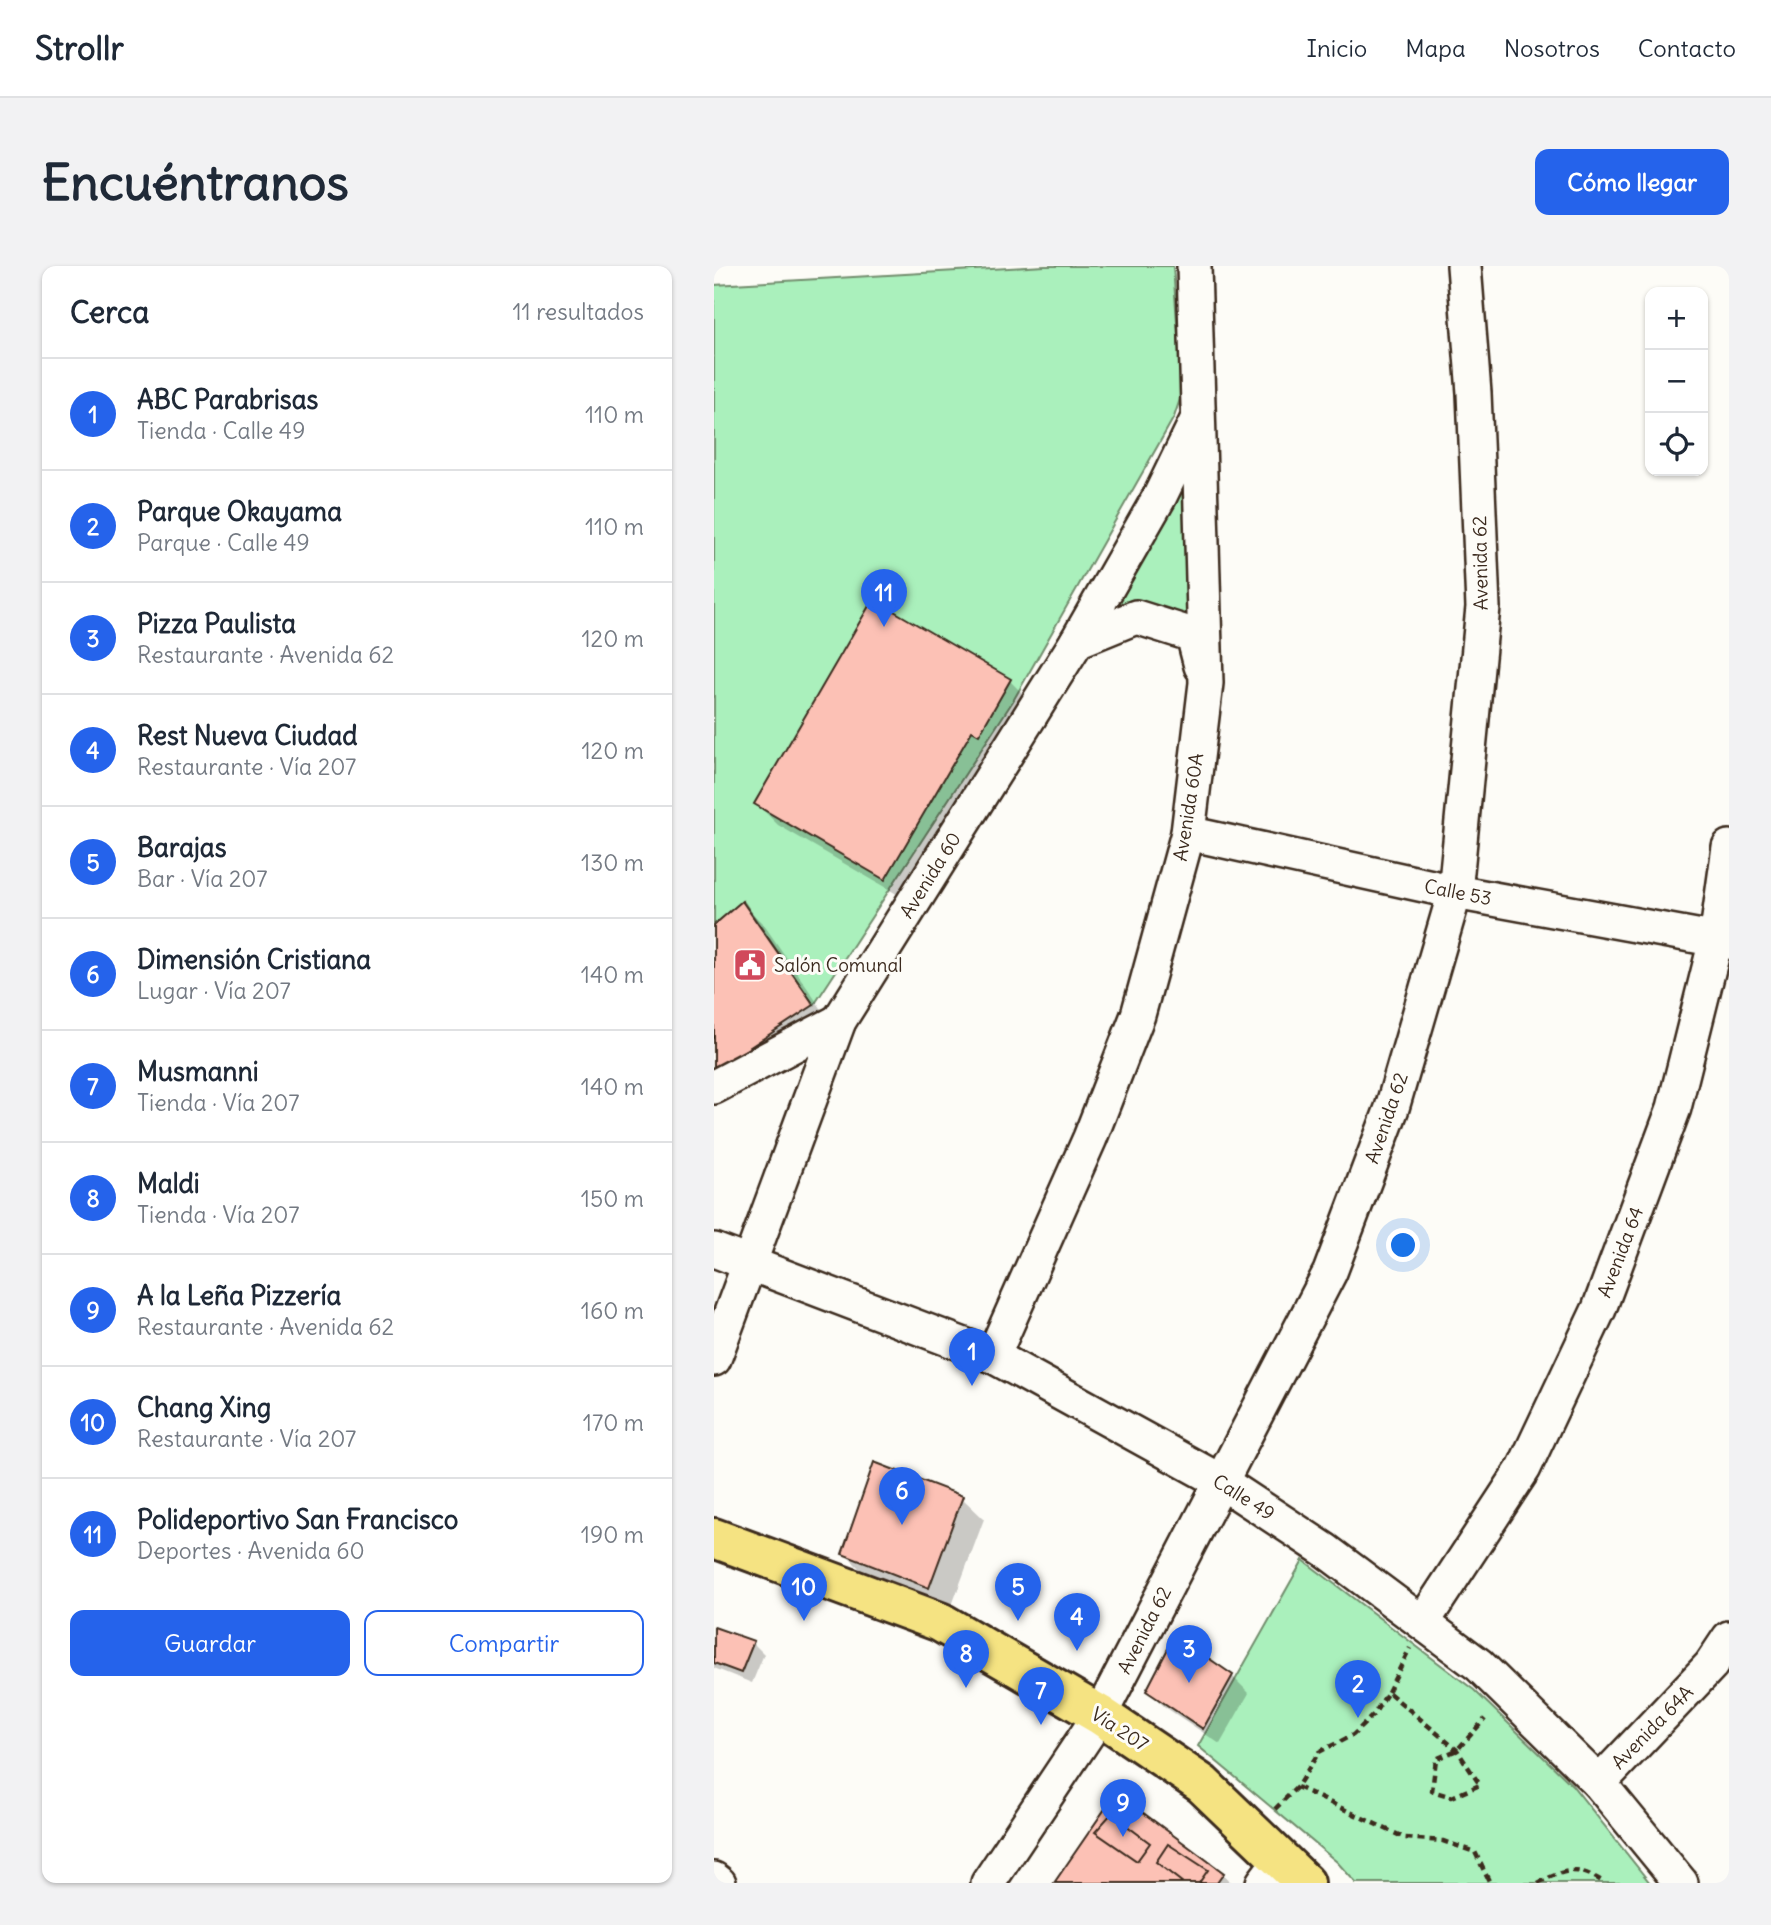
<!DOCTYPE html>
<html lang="es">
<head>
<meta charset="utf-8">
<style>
  :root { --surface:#fff; --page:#f2f2f3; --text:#1f2937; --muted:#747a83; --line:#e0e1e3; --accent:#2563eb }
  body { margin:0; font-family:Delius,sans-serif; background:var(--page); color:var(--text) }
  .controls { position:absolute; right:21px; top:21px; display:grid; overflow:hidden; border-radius:14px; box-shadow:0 2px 5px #0004 }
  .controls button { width:63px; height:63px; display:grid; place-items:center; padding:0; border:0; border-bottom:2px solid var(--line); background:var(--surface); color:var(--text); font:35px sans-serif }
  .you { position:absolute; left:690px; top:980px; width:24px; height:24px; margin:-18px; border:5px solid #fff; border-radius:50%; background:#1a73e8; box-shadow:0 0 0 10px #1a73e833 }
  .badge { display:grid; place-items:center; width:46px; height:46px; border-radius:50%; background:var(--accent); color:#fff; font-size:23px; font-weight:700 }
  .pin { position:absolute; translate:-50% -58px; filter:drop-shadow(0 2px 4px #0008) }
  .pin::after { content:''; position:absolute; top:37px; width:24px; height:21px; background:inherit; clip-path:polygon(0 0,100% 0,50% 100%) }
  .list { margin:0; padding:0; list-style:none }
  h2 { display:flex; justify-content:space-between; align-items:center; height:91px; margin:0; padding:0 28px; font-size:30px }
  h2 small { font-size:23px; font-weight:400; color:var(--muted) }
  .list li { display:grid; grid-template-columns:46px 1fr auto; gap:21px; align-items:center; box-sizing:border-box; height:112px; padding:0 28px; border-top:2px solid var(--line) }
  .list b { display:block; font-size:26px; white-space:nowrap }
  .list p { margin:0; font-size:23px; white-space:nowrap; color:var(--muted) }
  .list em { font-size:23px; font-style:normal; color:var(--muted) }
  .actions { display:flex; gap:14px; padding:21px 28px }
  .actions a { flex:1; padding:16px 0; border:2px solid var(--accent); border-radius:14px; text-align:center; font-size:24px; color:var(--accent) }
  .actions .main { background:var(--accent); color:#fff }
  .icon { flex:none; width:38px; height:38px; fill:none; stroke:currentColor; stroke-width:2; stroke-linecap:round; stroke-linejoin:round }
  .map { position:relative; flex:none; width:1015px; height:1617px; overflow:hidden; border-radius:14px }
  header { display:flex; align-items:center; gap:42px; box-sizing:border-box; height:98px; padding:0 35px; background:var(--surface); border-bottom:2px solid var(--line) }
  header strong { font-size:33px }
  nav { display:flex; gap:38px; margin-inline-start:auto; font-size:24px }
  .intro { display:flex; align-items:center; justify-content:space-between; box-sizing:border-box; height:168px; padding:0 42px }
  h1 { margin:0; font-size:49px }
  .button { padding:18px 32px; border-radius:14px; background:var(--accent); color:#fff; font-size:24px; font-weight:700 }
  main { display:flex; gap:42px; padding:0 42px }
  aside { flex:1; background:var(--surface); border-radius:14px; box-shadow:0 2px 5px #0004 }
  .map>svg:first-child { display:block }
</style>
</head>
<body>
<header>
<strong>Strollr</strong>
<nav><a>Inicio</a><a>Mapa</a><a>Nosotros</a><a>Contacto</a></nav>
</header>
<div class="intro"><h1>Encuéntranos</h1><a class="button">Cómo llegar</a></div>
<main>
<aside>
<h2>Cerca<small>11 resultados</small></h2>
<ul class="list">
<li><span class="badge">1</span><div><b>ABC Parabrisas</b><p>Tienda · Calle 49</p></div><em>110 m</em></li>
<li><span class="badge">2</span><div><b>Parque Okayama</b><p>Parque · Calle 49</p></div><em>110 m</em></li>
<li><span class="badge">3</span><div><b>Pizza Paulista</b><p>Restaurante · Avenida 62</p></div><em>120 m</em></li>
<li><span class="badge">4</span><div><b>Rest Nueva Ciudad</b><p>Restaurante · Vía 207</p></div><em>120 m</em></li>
<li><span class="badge">5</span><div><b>Barajas</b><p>Bar · Vía 207</p></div><em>130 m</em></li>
<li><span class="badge">6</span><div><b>Dimensión Cristiana</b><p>Lugar · Vía 207</p></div><em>140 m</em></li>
<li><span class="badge">7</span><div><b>Musmanni</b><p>Tienda · Vía 207</p></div><em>140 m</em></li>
<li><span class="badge">8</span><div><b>Maldi</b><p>Tienda · Vía 207</p></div><em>150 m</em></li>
<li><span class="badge">9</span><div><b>A la Leña Pizzería</b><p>Restaurante · Avenida 62</p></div><em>160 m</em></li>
<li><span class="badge">10</span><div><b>Chang Xing</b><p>Restaurante · Vía 207</p></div><em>170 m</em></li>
<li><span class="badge">11</span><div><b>Polideportivo San Francisco</b><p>Deportes · Avenida 60</p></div><em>190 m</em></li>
</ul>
<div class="actions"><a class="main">Guardar</a><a>Compartir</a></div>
</aside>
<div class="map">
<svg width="1015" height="1617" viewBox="0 0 1015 1617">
  <rect width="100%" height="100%" fill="#fdfcf7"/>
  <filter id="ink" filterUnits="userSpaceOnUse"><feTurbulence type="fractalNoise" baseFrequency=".0143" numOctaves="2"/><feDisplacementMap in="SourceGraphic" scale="14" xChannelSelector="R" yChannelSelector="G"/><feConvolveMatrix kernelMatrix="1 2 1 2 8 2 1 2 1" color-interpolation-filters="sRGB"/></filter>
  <g filter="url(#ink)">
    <!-- green -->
    <g fill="#aaf0bc" stroke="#728d6d" stroke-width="2">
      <polygon points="331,0 459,0 468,127 460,151 299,435 100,739 29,635 0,659 0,19"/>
      <polygon points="471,206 480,357 396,347"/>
      <polygon points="589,1294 760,1424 858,1519 936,1617 642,1617 623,1596 484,1480"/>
    </g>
    <!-- shadow -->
    <g fill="#0003">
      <polygon points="296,415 317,436 193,634 64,559 43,538"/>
      <polygon points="28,637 50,659 120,761 11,834 0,661"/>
      <polygon points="161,1198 248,1232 270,1253 237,1342 152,1309 130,1287"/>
      <polygon points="0,1363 39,1377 50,1388 38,1417 0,1402"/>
      <polygon points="518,1410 535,1427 506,1478 451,1441 434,1425"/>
      <polygon points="509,1608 517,1617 343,1617"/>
    </g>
    <!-- building -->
    <g fill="#fcc1b5" stroke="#3b2a1e" stroke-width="2">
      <polygon points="159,333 297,413 265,469 258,465 171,614 40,538"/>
      <polygon points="28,635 100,739 0,805 0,659"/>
      <polygon points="160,1196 249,1230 215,1322 128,1288"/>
      <polygon points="0,1361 40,1375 27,1407 0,1397"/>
      <polygon points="461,1369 519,1409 489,1463 432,1425"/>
      <polygon points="416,1537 510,1607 503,1617 340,1617 393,1540 407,1551"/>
      <polygon points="397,1548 436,1577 423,1595 381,1566"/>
      <polygon points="454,1578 494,1604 485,1617 469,1617 442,1596"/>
    </g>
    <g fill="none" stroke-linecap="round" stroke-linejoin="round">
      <defs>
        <g id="minor">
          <polyline points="363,375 422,351 479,369 487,400"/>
          <polyline points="474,567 741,626 1015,676"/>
          <polyline points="0,821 125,755"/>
          <polyline points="0,984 279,1090 506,1215 611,1284 765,1399 885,1517 967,1617"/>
          <polyline points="279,1090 376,872 424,749 474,567 492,417 480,0"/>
          <polyline points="0,1093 125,755 363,375 446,230 482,156"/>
          <polyline points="709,1356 810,1202 885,1043 960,842 1002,674 1015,581"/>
          <polyline points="885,1517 997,1399 1015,1372"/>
          <polyline points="0,1613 5,1617"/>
          <polyline points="274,1617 386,1449 616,1006 678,842 741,626 769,341 760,127 750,0"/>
          <polyline points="549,1617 567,1593"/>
        </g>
        <polyline id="major" points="0,1272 226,1356 386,1449 488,1518 591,1617"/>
      </defs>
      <!-- minor casing -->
      <use href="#minor" stroke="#3b2a1e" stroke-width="38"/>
      <!-- major casing -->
      <use href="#major" stroke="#3b2a1e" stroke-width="44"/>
      <!-- path -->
      <g stroke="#3b2a1e" stroke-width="4.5" stroke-dasharray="7 5" stroke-linecap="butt">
        <polyline points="674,1426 696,1382"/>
        <polyline points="583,1521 691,1572 729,1575 761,1586 776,1617"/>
        <polyline points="561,1543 583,1521 605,1486 639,1469 660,1448 674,1426 743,1484 766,1519 738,1531 718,1525 722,1493 743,1484 771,1453"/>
        <path d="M824 1617C852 1603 863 1599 891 1617"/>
      </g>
      <!-- minor -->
      <use href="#minor" stroke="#fdfcf7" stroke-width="33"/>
      <!-- major -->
      <use href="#major" stroke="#f5e382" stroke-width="38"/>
    </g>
  </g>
  <!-- icons -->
  <defs>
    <symbol id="civic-square" viewBox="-11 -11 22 22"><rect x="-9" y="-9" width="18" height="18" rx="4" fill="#d1495b" stroke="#fdfcf7"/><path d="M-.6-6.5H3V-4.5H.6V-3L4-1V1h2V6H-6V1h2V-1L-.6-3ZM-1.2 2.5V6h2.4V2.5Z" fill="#fff"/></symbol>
  </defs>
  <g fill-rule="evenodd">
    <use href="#civic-square" x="17" y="680" width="38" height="38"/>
  </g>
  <g text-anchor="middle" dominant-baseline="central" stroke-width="6" stroke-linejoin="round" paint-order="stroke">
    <!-- street labels -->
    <g font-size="19" fill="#3b2a1e" stroke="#fdfcf7">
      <text transform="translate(766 297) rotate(-91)">Avenida 62</text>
      <text transform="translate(474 541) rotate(-81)">Avenida 60A</text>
      <text transform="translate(216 609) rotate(-58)">Avenida 60</text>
      <text transform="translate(744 626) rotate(11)">Calle 53</text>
      <text transform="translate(672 852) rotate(-71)">Avenida 62</text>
      <text transform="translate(906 986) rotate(-69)">Avenida 64</text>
      <text transform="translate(530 1231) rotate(32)">Calle 49</text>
      <text transform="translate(430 1364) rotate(-63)">Avenida 62</text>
      <text transform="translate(938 1461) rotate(-46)">Avenida 64A</text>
      <text transform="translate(406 1463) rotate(33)">Vía 207</text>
    </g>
    <!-- poi labels -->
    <g font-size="19" fill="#3b2a1e" stroke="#fdfcf7" text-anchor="start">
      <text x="60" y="699">Salón Comunal</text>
    </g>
  </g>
</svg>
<div class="controls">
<button>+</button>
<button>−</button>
<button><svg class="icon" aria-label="locate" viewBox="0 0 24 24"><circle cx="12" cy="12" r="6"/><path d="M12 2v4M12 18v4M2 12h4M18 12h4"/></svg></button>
</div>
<div class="you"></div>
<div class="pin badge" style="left:258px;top:1120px">1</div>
<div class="pin badge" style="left:644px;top:1452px">2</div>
<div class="pin badge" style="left:475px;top:1417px">3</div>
<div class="pin badge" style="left:363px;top:1385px">4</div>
<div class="pin badge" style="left:304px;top:1355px">5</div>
<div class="pin badge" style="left:188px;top:1259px">6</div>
<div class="pin badge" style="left:327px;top:1459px">7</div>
<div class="pin badge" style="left:252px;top:1422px">8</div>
<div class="pin badge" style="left:409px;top:1571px">9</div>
<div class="pin badge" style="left:90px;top:1355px">10</div>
<div class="pin badge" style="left:170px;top:361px">11</div>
</div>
</main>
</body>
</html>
